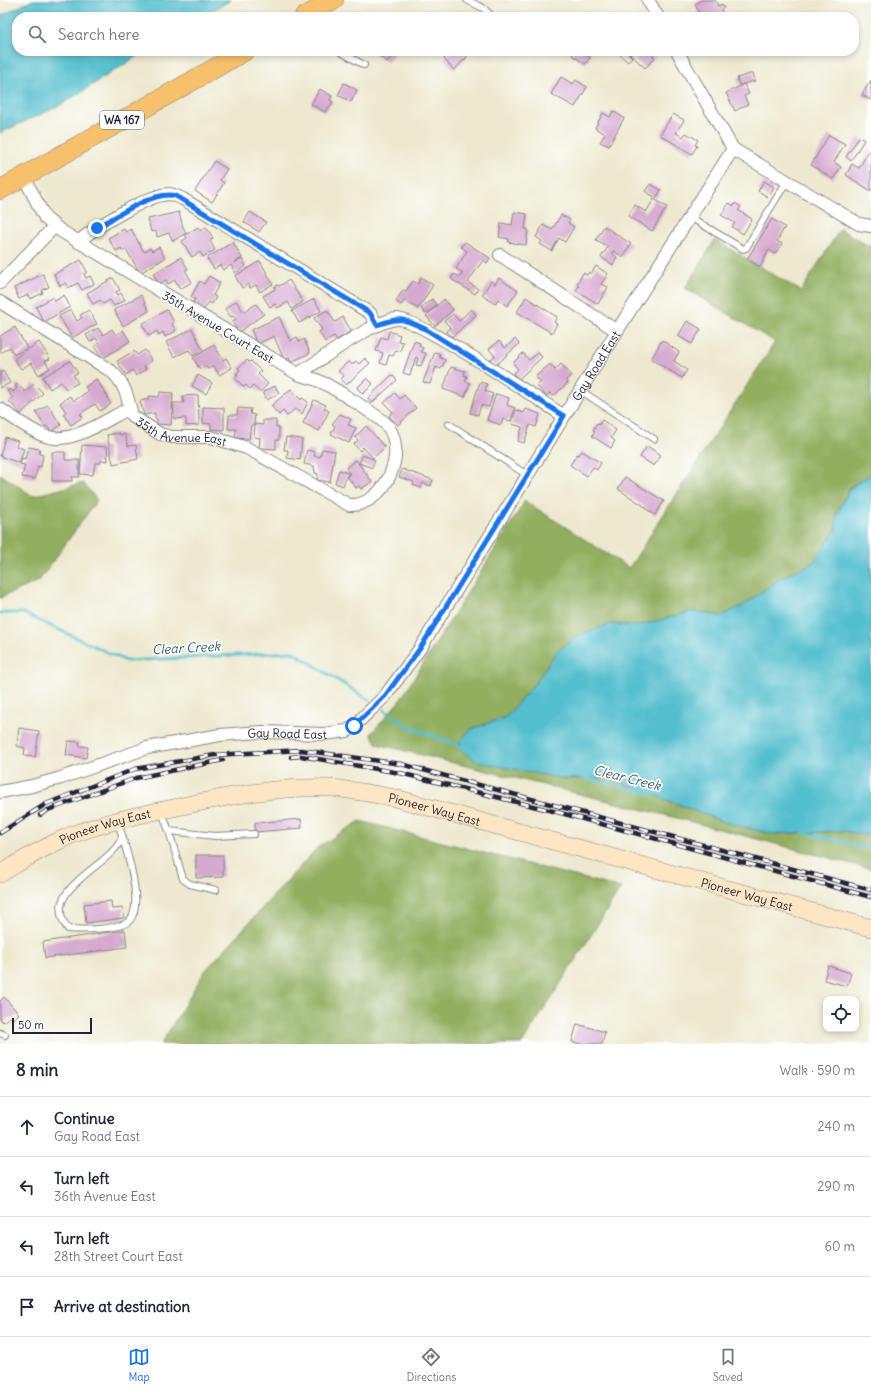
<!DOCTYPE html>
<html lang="en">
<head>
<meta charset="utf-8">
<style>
  :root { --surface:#fff; --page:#f2f2f3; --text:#1f2937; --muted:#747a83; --line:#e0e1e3; --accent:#1a73e8 }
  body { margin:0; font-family:Delius,sans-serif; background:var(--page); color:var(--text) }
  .controls { position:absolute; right:12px; bottom:12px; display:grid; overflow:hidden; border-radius:8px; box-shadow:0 2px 6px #0003 }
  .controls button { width:36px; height:36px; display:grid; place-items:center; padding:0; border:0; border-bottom:1px solid var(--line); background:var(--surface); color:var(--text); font:20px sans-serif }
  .scale { position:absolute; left:12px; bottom:10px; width:80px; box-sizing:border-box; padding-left:4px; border:2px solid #22223b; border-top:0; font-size:11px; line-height:14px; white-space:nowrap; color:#22223b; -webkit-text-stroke:3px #fff; paint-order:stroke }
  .stop { position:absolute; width:12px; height:12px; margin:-9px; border:3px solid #1a73e8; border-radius:50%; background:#fff }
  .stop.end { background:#1a73e8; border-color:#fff; box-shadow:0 1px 4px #0008 }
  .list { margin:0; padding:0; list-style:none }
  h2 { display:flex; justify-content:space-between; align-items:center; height:52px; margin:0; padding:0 16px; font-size:17px }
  h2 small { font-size:13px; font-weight:400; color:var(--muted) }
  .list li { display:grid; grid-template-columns:26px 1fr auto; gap:12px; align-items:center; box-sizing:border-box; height:60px; padding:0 16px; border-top:1px solid var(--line) }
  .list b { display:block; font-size:15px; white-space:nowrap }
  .list p { margin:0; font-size:13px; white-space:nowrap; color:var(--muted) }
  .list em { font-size:13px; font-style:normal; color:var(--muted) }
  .icon { flex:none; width:22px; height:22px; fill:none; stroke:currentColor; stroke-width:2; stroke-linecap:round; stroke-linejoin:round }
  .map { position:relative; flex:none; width:871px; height:1044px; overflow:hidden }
  .search { position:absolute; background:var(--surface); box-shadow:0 2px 6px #0003; left:12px; right:12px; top:12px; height:44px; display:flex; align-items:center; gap:10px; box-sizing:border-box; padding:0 14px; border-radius:16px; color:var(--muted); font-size:15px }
  .sheet { height:292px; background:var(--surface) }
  nav { display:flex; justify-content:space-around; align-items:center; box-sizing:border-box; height:56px; border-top:1px solid var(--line); background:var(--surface); font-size:11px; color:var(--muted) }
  nav a { display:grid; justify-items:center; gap:2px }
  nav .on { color:var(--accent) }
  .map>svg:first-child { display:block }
</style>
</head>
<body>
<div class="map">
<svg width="871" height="1044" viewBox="0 0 871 1044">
  <rect width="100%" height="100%" fill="#fff"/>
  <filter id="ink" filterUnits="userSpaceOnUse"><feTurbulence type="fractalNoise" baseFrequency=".025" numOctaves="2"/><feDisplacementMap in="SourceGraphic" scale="8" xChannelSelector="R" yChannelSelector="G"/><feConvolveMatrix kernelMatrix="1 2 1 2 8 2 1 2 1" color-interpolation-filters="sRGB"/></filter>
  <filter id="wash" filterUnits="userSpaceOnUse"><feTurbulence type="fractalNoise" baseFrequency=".012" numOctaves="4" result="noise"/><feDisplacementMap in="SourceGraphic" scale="16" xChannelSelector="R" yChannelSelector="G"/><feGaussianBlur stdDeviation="0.9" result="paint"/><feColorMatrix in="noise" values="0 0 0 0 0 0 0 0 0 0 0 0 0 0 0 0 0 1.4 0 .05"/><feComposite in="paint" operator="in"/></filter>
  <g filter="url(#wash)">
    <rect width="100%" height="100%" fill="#ede8ce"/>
    <!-- forest -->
    <g fill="#92af61" stroke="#5a684e">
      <polygon points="840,229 871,247 871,474 850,487 837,513 836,530 813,563 782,577 744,605 721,616 694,611 637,626 611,624 557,651 535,683 506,717 471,729 564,779 607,778 624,783 723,822 772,834 844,831 871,836 871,869 673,817 377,744 371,734 401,699 525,501 629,568 775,342 685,288 715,240 801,291"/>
      <polygon points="0,474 33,496 83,483 97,500 39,581 0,598"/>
      <polygon points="360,821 621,888 522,1044 161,1044 205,971 318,847"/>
    </g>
    <!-- water -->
    <g fill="#53becd" stroke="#3a7084">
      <polygon points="33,0 231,0 201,17 17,17 17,51 145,51 61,105 0,133 0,16"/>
      <polygon points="871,474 871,836 844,831 772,834 724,822 624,783 607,778 564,779 478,762 461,750 460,741 471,729 506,717 535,683 557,651 579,635 611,624 637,626 694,611 721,616 744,605 782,577 813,563 836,530 837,513 851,487"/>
    </g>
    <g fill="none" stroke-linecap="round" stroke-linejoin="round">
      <!-- stream -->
      <g stroke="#53becd" stroke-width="3">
        <polyline points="0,613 23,613 126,661 293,652 369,700"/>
        <polyline points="384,710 409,727 464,747"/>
        <polyline points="585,778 656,795"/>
        <polyline points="803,832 871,849"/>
      </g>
    </g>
    <g id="blocks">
      <!-- building -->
      <g fill="#d6aad0">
        <polygon points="701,0 715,0 718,6 722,4 724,8 721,10 725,17 701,17 695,4"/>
        <polygon points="372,51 396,51 387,62"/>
        <polygon points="452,51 461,51 467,57 454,70 444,59"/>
        <polygon points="574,51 592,51 588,56 590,58 585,64 572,55"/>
        <polygon points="622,51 626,51 632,57 628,62 619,54"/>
        <polygon points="627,51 648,51 655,58 645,68"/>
        <polygon points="753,73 755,81 739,85 737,78"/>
        <polygon points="561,77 573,84 576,80 587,87 575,107 551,94"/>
        <polygon points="871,80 871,100 862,95"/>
        <polygon points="344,83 357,90 351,102 338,95"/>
        <polygon points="744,84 749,94 744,96 748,104 735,111 726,93"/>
        <polygon points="320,89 332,96 330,100 333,102 325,112 311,104"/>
        <polygon points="613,111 624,118 609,146 600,142 605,134 595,128 603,113 610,117"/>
        <polygon points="673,114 684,120 676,133 683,137 686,133 698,140 695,145 697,146 692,154 660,135"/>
        <polygon points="829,135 845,144 834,162 841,167 833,179 811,165"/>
        <polygon points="859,137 864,140 851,161 846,157"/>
        <polygon points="869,151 871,152 871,191 846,175 852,164 859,168"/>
        <polygon points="214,161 227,169 220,180 224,183 212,202 195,191"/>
        <polygon points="764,181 774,187 768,197 758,191"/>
        <polygon points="650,184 661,190 656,198 645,191"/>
        <polygon points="654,199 667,207 652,231 628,216 635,205 646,212"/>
        <polygon points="729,203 734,206 735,203 741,207 738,210 752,219 743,234 732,227 735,223 721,215"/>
        <polygon points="179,212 183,227 186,233 173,241 169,233 157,237 156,231 151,232 148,219"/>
        <polygon points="250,212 266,222 259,232 244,222"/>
        <polygon points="514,212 527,214 525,229 528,229 526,245 508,242 509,239 499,237 501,223 512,225"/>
        <polygon points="561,215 570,220 568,223 574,227 565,242 559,238 552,251 540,244 542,241 536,237 543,225 552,230"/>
        <polygon points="772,219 785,227 777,241 782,244 775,254 769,250 760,267 747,259"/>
        <polygon points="604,226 631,244 623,257 613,251 612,253 617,257 613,265 601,257 608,247 596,240"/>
        <polygon points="198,227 200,231 206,227 213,238 210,241 215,250 203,257 200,252 192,257 182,241 187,238 185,235"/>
        <polygon points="124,229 126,232 131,229 144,252 150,248 152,251 159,247 165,258 140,273 126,249 122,251 121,248 116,251 108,238"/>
        <polygon points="233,242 242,258 234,263 242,259 246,266 235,273 231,265 223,270 220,265 214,269 207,258"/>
        <polygon points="465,242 490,258 487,263 483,260 468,282 478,289 475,294 451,279 454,274 460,277 463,273 456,269 467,251 461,247"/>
        <polygon points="181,257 188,269 185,270 192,282 180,289 175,280 168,284 166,280 159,284 153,274"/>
        <polygon points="81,260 87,272 84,274 86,278 90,276 94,284 82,290 78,283 68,288 66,283 60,286 54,274"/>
        <polygon points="260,261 273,284 260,292 256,285 250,288 248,284 242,288 235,276"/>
        <polygon points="596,266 608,274 601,284 608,287 598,304 576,290 579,286 577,284 583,273 587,275 589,272 591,274"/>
        <polygon points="43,274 49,287 42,290 43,293 30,299 28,295 19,299 14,288"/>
        <polygon points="209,276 220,283 213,295 216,297 212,304 209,302 203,311 192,304 195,299 191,297 200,281 204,284"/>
        <polygon points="421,277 433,285 418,309 405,300 401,305 396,301 403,290 406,291 413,281 418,284"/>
        <polygon points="113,278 120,290 116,292 118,295 121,293 125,300 114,306 110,300 103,304 100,300 93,304 87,293"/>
        <polygon points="499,278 518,291 507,306 498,299 495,304 482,295 491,281 495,284"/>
        <polygon points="289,280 303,302 292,309 288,302 277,308 275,304 270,307 263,296 275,289 274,287 278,285 279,286"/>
        <polygon points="64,295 70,307 44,322 36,307 53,297 55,301"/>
        <polygon points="141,295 149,311 123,326 114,310"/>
        <polygon points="526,297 557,317 554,322 557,324 552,333 517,312"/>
        <polygon points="314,299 321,311 299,323 292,311"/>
        <polygon points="432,299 437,306 425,314 421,308"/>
        <polygon points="444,299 453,310 435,326 426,316"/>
        <polygon points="236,301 244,312 256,304 264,314 239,332 232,322 236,319 233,316 231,317 225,309"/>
        <polygon points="471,309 476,315 452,337 446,331 451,328 444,321 453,314 459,321"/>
        <polygon points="71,310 77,321 82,318 80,315 89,310 97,324 72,338 59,316"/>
        <polygon points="167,310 174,322 172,324 176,331 165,337 163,332 159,335 157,331 149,336 142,324"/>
        <polygon points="327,310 335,322 343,317 351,331 337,340 334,336 325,342 319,332 322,330 314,318"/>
        <polygon points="279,317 290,341 297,337 299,342 304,339 310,353 291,362 289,358 284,360 274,336 257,344 251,330"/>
        <polygon points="687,321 701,329 692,344 678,336"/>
        <polygon points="15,327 27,348 14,355 10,347 0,353 0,336"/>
        <polygon points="98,328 103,335 112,329 116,335 123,330 130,341 102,359 94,346 99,343 96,338 90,342 86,335"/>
        <polygon points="192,329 203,350 193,356 189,350 174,357 166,342"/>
        <polygon points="389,331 400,335 398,341 403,342 400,352 396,350 393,356 389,355 386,365 380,363 383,353 376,351 381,337 387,339"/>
        <polygon points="515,339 519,344 495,366 490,360 495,356 489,349 499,341 505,348"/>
        <polygon points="662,340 679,352 674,361 687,370 682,378 651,359"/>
        <polygon points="414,341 420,343 419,346 423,348 421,352 426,353 421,366 416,365 418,358 416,357 410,375 403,373"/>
        <polygon points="39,342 50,359 45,361 50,368 39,375 31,363 21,369 14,359"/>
        <polygon points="214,345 223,360 226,358 232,368 219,375 214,366 208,369 205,366 200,369 193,358"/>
        <polygon points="145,350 152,361 144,366 146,369 136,376 133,370 126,375 117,361 134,351 137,355"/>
        <polygon points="435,352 440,354 439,357 445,360 441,369 436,367 430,384 423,382"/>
        <polygon points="523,353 529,360 538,353 542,357 519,379 513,374 518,369 513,363"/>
        <polygon points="365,358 370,363 346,385 341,379 344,376 338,371 349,361 352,365 356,361 359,364"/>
        <polygon points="247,360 249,362 251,361 261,371 258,374 268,384 260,392 253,386 250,389 246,385 244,387 235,378 238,376 236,374 240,370 238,368"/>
        <polygon points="70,361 78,373 73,375 78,383 66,389 61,382 50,389 43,377"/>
        <polygon points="550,364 555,370 561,364 571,375 566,380 568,383 553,396 550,393 546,396 537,386 541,382 535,377"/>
        <polygon points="451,367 465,371 464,375 467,376 465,381 470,383 465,397 443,389"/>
        <polygon points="3,371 10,383 0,388 0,373"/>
        <polygon points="198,375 212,383 206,394 192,386"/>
        <polygon points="392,375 397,380 372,403 368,398"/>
        <polygon points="367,378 373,384 363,394 357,388"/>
        <polygon points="96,379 108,397 107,398 111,404 100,411 95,404 80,414 83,417 71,425 63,414 66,412 60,403 70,396 74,401 88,391 85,387"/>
        <polygon points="480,382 487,384 485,391 493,394 489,407 481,405 478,415 470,413"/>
        <polygon points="18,384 25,392 34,384 43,393 21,414 9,401 13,398 7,391 10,389 13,392 17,388 15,386"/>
        <polygon points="275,386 279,393 267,400 263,392"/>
        <polygon points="291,389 301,400 302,398 308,402 302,414 295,409 287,416 283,411 279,415 271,406"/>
        <polygon points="160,392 173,393 171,425 157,424 157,419 155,419 155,413 144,415 140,401 149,399 149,396 159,397"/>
        <polygon points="395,393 400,399 404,395 416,408 398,425 389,416 393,412 384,403"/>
        <polygon points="496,394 509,398 507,405 515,408 511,421 503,419 501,425 487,420"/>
        <polygon points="198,395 199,425 186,426 186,418 174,419 173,403 184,403 183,396"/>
        <polygon points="314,400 326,405 324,408 329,411 319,431 303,423"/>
        <polygon points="48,405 61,425 51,432 47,426 45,427 36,412"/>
        <polygon points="203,407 224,408 224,430 211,429 211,424 203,423"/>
        <polygon points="238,408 251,409 250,414 255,415 254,425 251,425 249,439 235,438 236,429 228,429 229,415 237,415"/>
        <polygon points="526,409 540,414 536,427 530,425 524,443 518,441 522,427 512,424 516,410 524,413"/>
        <polygon points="340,414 351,419 348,425 356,428 349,443 331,434 335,426 332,424"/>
        <polygon points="263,420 276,420 276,427 279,427 279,440 276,440 276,449 259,448 260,438 254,437 255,424 263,425"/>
        <polygon points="602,420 616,430 611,438 615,441 611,448 592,436 595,431 593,430 597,423 599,425"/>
        <polygon points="366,426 385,447 373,458 363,447 360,451 354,444 358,440 355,437"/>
        <polygon points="119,433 120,435 125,434 128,446 136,445 138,459 113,464 107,435"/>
        <polygon points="5,437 18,441 16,446 24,449 19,463 0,456"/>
        <polygon points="286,437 302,439 300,460 287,458 288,450 284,450"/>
        <polygon points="82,445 107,447 108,461 101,460 101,463 95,463 93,475 80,474"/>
        <polygon points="647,446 661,455 654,466 640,457"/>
        <polygon points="28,447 40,449 39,454 43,455 41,467 38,466 35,479 22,477 25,465 20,464 22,458 25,459"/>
        <polygon points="322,449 335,451 330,482 317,480 318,474 315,473 314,466 304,464 307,450 315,452 314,456 320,457"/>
        <polygon points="582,451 601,463 597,470 593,467 587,476 570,465 577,454 579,455"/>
        <polygon points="52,452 65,452 65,460 79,460 79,477 72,477 72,481 52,481"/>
        <polygon points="363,455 375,460 372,468 359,463"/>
        <polygon points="356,460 372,482 361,489 359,486 356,488 347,476 350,474 346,468"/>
        <polygon points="402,469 433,480 431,486 423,483 421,488 413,485 414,482 399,477"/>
        <polygon points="339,470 348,473 343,486 335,483"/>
        <polygon points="625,477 664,501 655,515 646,509 647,508 618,489"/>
        <polygon points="19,728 39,731 35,757 24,756 25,748 17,746"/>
        <polygon points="68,741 80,742 79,746 88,747 86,758 66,755"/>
        <polygon points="301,819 302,828 255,832 255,823"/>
        <polygon points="196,855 223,855 223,877 196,878"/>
        <polygon points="111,901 112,909 123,908 124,918 86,923 84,904"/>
        <polygon points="125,930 127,947 45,958 43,942"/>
        <polygon points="828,966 851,973 847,986 824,980"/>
        <polygon points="4,997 19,1014 13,1019 10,1017 3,1022 0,1019 0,1001"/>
        <polygon points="577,1024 605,1032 602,1044 580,1044 572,1042"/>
      </g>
    </g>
  </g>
  <g filter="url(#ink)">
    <use href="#blocks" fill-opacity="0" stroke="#888584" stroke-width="1"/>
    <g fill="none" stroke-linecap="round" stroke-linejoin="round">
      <defs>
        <g id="lane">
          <polyline points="467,0 483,8 493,17"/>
          <polyline points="339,51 364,65"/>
          <polyline points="690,217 743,249 746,248 787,181"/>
          <polyline points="580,390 654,439"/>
          <polyline points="449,424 527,475"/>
          <polyline points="162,812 169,831 215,836 254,834"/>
          <path d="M118 822C124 843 145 902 130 920 122 930 81 930 68 929 37 889 113 866 122 837"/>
          <polyline points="169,831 183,879 190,884 216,890"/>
          <polyline points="0,1033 5,1035"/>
        </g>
        <g id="street">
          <polyline points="648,0 658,17"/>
          <polyline points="677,51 733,149"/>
          <path d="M78 242C94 228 148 195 168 194 174 194 178 197 183 199L370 313 377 325"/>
          <polyline points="500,255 617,331"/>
          <polyline points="0,283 54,227"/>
          <path id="s1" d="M0 302 111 371C125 383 128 398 132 416L160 434 172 437H211L247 448 349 505C384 507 409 453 387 425 380 417 333 387 321 382 314 378 305 377 298 374L61 231 45 218 24 177"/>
          <path d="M298 374C321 360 371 322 396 319 415 316 539 400 564 416"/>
          <path d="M0 409C14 418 29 430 45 436 71 446 107 419 130 408"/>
          <path id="s2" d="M0 792 32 786 61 778 147 748 220 735 262 732 324 734 347 731 354 726 385 696 421 647 617 331 733 149 859 224 871 226"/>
        </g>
        <g id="secondary">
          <path id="s3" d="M0 874C22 860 45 847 69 836 104 822 141 814 178 807 228 796 279 786 331 788 353 790 374 794 395 798L871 928"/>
        </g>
        <g id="primary">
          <polyline points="304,17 334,0"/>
          <polyline points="0,190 245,51"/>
        </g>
      </defs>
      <!-- lane casing -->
      <use href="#lane" stroke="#888584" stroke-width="8"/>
      <!-- street casing -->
      <use href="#street" stroke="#888584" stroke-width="14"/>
      <!-- secondary casing -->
      <use href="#secondary" stroke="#888584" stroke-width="18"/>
      <!-- primary casing -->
      <use href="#primary" stroke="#888584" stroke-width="20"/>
      <!-- lane -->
      <use href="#lane" stroke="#fff" stroke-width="6"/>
      <!-- street -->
      <use href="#street" stroke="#fff" stroke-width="12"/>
      <!-- secondary -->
      <use href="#secondary" stroke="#fce6c4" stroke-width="17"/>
      <!-- primary -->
      <use href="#primary" stroke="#f7c06c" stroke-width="19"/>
      <defs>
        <g id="rail">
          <polyline points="291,757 301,756 400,773 557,812 871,897"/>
          <polyline points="40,815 48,810 136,778 223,760"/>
          <polyline points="0,833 46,804 135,769 215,755 301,750 401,764 871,890"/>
        </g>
      </defs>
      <!-- rail casing -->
      <use href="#rail" stroke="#22223b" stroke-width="4.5"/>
      <!-- rail -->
      <use href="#rail" stroke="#fff" stroke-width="3" stroke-dasharray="9" stroke-linecap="butt"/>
    </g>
  </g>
  <g fill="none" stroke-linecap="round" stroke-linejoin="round" filter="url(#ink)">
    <!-- route -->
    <path stroke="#1a73e8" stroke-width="5" d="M97 228C115 217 156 189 176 196L370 313 377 325C402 316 404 319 427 330L564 416 421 647 385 696 354 726"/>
  </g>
  <g text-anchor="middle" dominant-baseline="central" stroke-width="3.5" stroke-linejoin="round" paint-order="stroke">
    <!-- shield labels -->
    <rect fill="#fff" stroke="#646476" stroke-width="1" x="100" y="111" width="44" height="18" rx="3"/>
    <g font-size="11" font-weight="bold" fill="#22223b">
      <text x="122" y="120">WA 167</text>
    </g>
    <!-- street labels -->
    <g font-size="12" fill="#22223b" stroke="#fff">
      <text transform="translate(218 327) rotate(31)">35th Avenue Court East</text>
      <text stroke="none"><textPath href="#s2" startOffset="799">Gay Road East</textPath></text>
      <text stroke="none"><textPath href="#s1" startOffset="235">35th Avenue East</textPath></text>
      <text stroke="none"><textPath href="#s2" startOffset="295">Gay Road East</textPath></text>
      <text stroke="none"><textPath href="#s3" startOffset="452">Pioneer Way East</textPath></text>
      <text stroke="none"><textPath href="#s3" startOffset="116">Pioneer Way East</textPath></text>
      <text stroke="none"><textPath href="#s3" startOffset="776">Pioneer Way East</textPath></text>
    </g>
    <!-- water labels -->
    <g font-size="13" font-style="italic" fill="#366075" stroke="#fff">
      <text transform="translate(186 648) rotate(-3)">Clear Creek</text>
      <text transform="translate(627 778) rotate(14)">Clear Creek</text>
    </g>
  </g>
</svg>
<div class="controls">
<button><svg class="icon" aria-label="locate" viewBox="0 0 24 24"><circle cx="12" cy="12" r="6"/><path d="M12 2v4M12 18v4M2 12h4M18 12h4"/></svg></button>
</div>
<div class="scale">50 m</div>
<div class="stop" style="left:354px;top:726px"></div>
<div class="stop end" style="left:97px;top:228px"></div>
<div class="search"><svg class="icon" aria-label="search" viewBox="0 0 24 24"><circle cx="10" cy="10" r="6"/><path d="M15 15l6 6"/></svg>Search here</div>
</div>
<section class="sheet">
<h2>8 min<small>Walk · 590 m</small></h2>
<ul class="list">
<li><svg class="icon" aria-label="ahead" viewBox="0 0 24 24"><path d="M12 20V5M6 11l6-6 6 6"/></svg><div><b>Continue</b><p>Gay Road East</p></div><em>240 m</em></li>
<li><svg class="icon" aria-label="left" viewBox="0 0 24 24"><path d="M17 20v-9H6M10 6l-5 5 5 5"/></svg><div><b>Turn left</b><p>36th Avenue East</p></div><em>290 m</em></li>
<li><svg class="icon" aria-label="left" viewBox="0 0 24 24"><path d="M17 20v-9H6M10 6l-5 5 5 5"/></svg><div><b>Turn left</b><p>28th Street Court East</p></div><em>60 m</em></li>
<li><svg class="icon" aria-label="arrive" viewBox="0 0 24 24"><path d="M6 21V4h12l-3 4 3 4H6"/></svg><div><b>Arrive at destination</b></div></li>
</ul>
</section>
<nav>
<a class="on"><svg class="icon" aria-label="map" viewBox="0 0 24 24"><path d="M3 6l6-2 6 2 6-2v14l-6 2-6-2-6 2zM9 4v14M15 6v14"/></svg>Map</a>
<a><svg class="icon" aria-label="directions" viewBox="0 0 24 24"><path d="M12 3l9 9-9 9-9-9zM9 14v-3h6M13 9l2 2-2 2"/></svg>Directions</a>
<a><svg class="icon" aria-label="saved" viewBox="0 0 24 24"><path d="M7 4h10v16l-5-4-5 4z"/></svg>Saved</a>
</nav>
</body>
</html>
